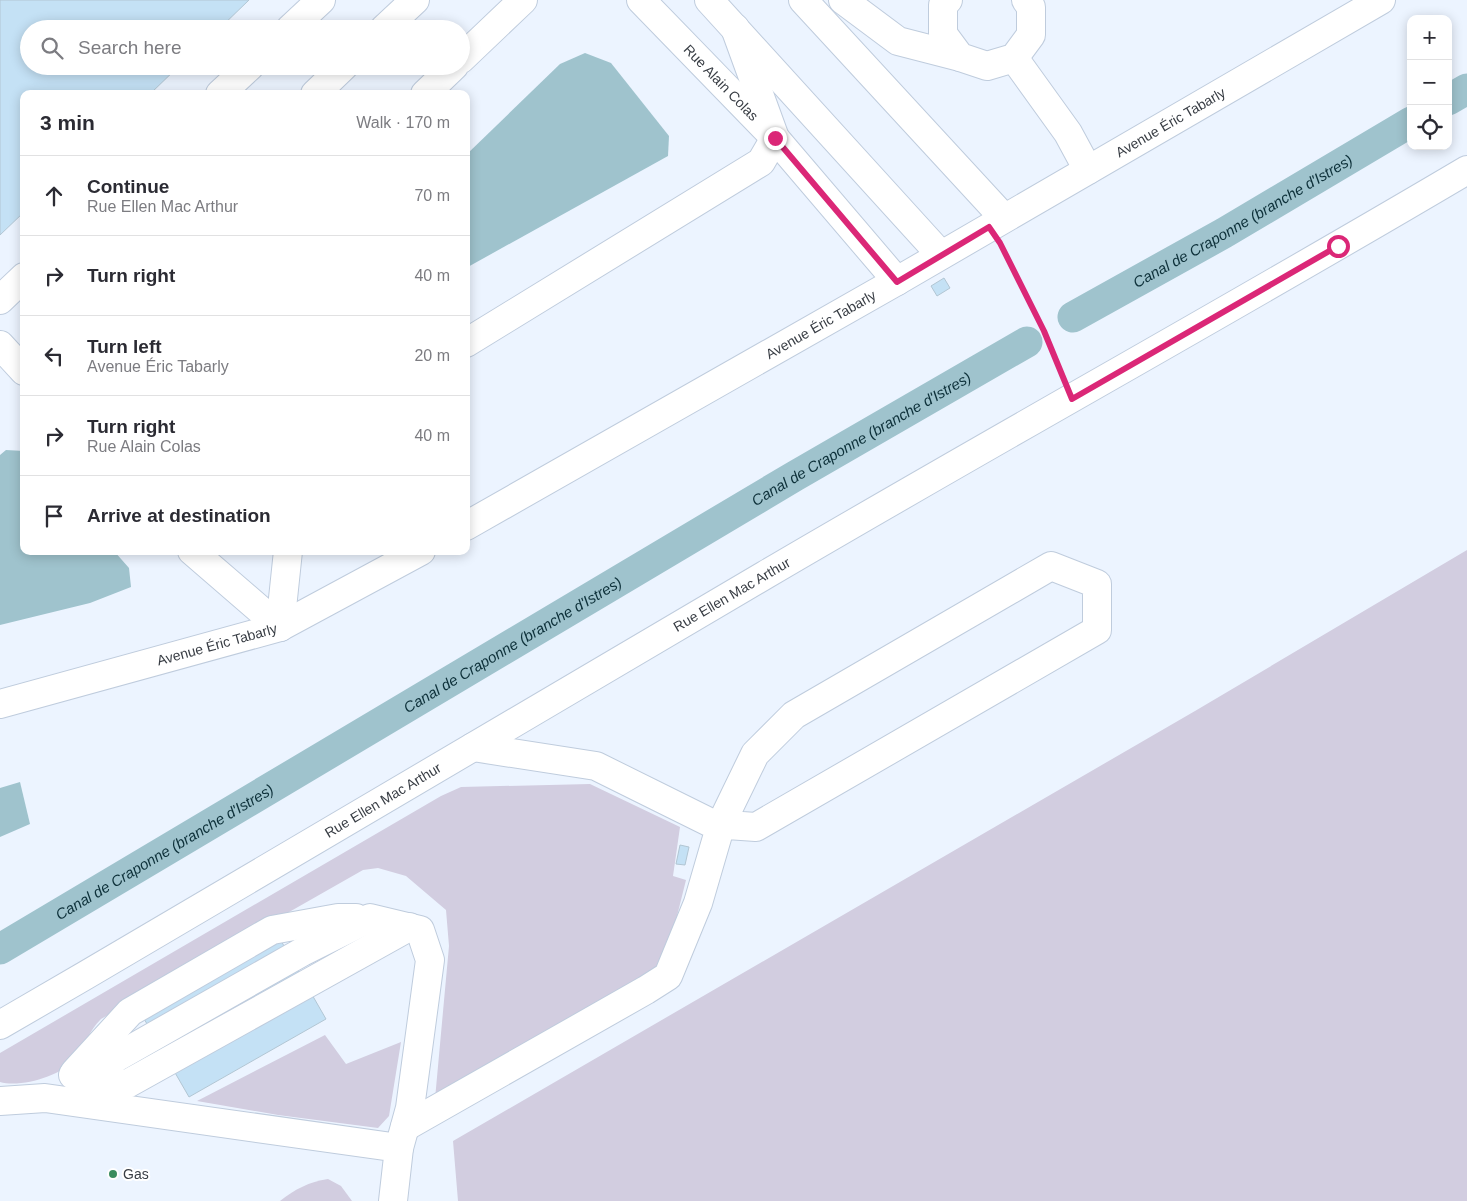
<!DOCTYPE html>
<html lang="en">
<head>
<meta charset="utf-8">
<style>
  :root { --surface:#fff; --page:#f2f2f3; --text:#2b2b33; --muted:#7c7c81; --line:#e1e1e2 }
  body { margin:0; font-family:Helvetica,sans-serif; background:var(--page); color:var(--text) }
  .controls { position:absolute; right:15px; top:15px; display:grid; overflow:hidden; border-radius:10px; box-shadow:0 2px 12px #0003 }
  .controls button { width:45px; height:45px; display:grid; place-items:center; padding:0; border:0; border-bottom:1px solid var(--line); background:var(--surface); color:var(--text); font:25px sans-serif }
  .stop { position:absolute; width:15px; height:15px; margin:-11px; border:4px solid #db2777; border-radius:50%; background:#fff }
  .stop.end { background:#db2777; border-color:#fff; box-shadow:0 1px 5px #0008 }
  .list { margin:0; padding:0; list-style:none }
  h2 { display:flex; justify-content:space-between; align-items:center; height:65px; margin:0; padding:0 20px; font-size:21px }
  h2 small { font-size:16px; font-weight:400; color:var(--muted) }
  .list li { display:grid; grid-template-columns:32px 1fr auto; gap:15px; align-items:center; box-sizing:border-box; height:80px; padding:0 20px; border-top:1px solid var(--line) }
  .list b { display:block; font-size:19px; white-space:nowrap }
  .list p { margin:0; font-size:16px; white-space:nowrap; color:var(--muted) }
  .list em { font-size:16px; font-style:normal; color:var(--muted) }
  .icon { flex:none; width:28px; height:28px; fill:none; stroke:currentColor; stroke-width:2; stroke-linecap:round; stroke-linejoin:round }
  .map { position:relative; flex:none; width:1467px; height:1201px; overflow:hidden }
  .search { position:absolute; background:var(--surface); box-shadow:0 2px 12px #0003; left:20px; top:20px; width:450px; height:55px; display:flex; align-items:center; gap:12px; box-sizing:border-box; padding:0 18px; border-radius:28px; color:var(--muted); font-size:19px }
  .panel { position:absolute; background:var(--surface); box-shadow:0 2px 12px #0003; left:20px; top:90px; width:450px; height:465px; border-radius:10px }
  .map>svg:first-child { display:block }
</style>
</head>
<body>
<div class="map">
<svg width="1467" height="1201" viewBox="0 0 1467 1201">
  <rect width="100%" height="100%" fill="#ecf4ff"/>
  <!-- green -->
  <g fill="#d2cde0">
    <polygon points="1467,550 1467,1201 458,1201 453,1141 1195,711"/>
    <path d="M590 784 680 827 673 876 686 880 671 940 655 969 435 1099 449 946 446 910 406 876 378 868 363 870 101 1019C89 1030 85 1047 75 1059 61 1076 21 1088 0 1082V1053L441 796 461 787Z"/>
    <polygon points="325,1035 346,1064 401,1042 389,1116 378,1128 278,1115 197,1101"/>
    <path d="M328 1179 341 1186 352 1201H280C295 1189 309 1182 328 1179Z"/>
  </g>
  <!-- water -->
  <g fill="#9fc3cd">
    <polygon points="585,53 611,63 669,136 668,156 466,268 466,155 560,64"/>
    <polygon points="6,450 24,451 24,551 114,551 129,568 131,587 90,603 0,625 0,455"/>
    <polygon points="20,782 30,824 0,837 0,788"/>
  </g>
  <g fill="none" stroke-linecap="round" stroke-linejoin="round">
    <!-- canal -->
    <g stroke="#9fc3cd" stroke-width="31">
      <polyline points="1448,100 1467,89"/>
      <path id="s1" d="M1073 317 1224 233 1411 122"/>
      <path id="s2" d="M0 949 795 476 1027 342"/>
    </g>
  </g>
  <!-- building -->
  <g fill="#c4e1f5" stroke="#b2c6d3">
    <polygon points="0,0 249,0 219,29 29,29 29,66 179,66 150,94 24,94 24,212 0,235"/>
    <polygon points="944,278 950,288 937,296 931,286"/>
    <polygon points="680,845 689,847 685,865 676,864"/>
    <polygon points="280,939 326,1019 189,1097 143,1017"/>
  </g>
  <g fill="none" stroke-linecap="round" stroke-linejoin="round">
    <defs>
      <g id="minor">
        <path id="s3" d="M641 0 775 138 897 281"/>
        <polyline points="709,0 941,255"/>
        <polyline points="803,0 1004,218"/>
        <polyline points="843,0 898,41 960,57"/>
        <polyline points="948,0 943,5 943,34 960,57 987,66 1014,58 1031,35 1031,7 1026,0"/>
        <polyline points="290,29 321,0"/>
        <polyline points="384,29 415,0"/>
        <polyline points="1014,58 1068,133 1088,170"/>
        <polyline points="461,59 523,0"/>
        <polyline points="220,94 250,66"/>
        <polyline points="315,94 344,66"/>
        <polyline points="425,94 454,66"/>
        <polyline points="0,300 24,277"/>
        <polyline points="466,343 761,162 775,138 735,28"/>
        <polyline points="0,345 24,371"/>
        <path id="s4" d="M466 526 897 281 1381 0"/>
        <polyline points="192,551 280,627"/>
        <polyline points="280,627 288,551"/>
        <path id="s5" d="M0 704 280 627 421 551"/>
        <path id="s6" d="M0 1025C256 877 509 724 765 575 998 438 1234 308 1467 170"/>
        <polyline points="75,1072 130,1012 272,930 338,918 356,918"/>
        <polyline points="73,1075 82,1077 302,952 370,918 420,930 430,960 410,1108 399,1148"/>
        <polyline points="82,1077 127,1084 409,927"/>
        <polyline points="0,1101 45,1098 399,1148 393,1201"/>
        <polyline points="405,1127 646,990 668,976 698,903 721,824 755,754 794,715 1051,566 1097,584 1097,630 756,827 713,824 596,766 473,747"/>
      </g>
    </defs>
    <!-- minor casing -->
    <use href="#minor" stroke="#bfccdd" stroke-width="30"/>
    <!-- path -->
    <polyline stroke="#8d939c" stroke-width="3" stroke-dasharray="5 2.5" stroke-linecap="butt" points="1004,251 1044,331 1061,372"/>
    <!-- minor -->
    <use href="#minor" stroke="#fff" stroke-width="28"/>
  </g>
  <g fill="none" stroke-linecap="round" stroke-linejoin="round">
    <!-- route -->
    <polyline stroke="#db2777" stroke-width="6" points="775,138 897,282 989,227 1000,243 1044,331 1072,399 1338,246"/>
  </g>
  <!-- markers -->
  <circle fill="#3a8c5e" stroke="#fff" stroke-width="2" cx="113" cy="1174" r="5"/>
  <g text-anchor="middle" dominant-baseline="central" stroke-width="4" stroke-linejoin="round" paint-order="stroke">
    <!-- street labels -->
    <g font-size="14" fill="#383d44" stroke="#fff">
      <text stroke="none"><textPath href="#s3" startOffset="115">Rue Alain Colas</textPath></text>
      <text stroke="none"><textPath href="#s4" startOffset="812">Avenue Éric Tabarly</textPath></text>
      <text stroke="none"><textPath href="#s4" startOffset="408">Avenue Éric Tabarly</textPath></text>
      <text stroke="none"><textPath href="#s6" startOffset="849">Rue Ellen Mac Arthur</textPath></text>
      <text stroke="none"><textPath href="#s5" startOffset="225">Avenue Éric Tabarly</textPath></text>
      <text stroke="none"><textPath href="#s6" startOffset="444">Rue Ellen Mac Arthur</textPath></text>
    </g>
    <!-- poi labels -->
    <g font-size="14" fill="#383d44" stroke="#fff" text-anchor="start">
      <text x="123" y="1174">Gas</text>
    </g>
    <!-- water labels -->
    <g font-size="15" font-style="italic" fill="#0d3039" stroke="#fff">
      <text stroke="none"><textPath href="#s1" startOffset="195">Canal de Craponne (branche d'Istres)</textPath></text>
      <text stroke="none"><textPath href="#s2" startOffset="1001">Canal de Craponne (branche d'Istres)</textPath></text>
      <text stroke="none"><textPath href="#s2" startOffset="596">Canal de Craponne (branche d'Istres)</textPath></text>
      <text stroke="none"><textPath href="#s2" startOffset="191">Canal de Craponne (branche d'Istres)</textPath></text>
    </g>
  </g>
</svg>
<div class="controls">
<button>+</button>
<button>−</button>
<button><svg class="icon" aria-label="locate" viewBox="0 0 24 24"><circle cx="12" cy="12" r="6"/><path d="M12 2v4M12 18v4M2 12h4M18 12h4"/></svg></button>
</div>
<div class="stop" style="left:1338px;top:246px"></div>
<div class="stop end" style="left:775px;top:138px"></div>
<div class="search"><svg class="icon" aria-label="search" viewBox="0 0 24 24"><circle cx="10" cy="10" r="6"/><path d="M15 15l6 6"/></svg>Search here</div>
<section class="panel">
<h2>3 min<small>Walk · 170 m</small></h2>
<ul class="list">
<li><svg class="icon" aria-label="ahead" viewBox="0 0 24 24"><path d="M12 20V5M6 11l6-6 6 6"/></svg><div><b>Continue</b><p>Rue Ellen Mac Arthur</p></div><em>70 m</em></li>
<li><svg class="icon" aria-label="right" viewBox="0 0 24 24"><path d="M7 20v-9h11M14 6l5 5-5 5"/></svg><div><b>Turn right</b></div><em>40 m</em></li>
<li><svg class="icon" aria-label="left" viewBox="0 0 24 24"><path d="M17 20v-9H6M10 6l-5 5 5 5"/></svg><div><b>Turn left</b><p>Avenue Éric Tabarly</p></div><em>20 m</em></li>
<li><svg class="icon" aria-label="right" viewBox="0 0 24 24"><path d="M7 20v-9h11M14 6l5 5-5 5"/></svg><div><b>Turn right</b><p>Rue Alain Colas</p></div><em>40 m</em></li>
<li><svg class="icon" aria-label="arrive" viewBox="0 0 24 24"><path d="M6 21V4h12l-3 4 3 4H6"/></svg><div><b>Arrive at destination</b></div></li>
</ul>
</section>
</div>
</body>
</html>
